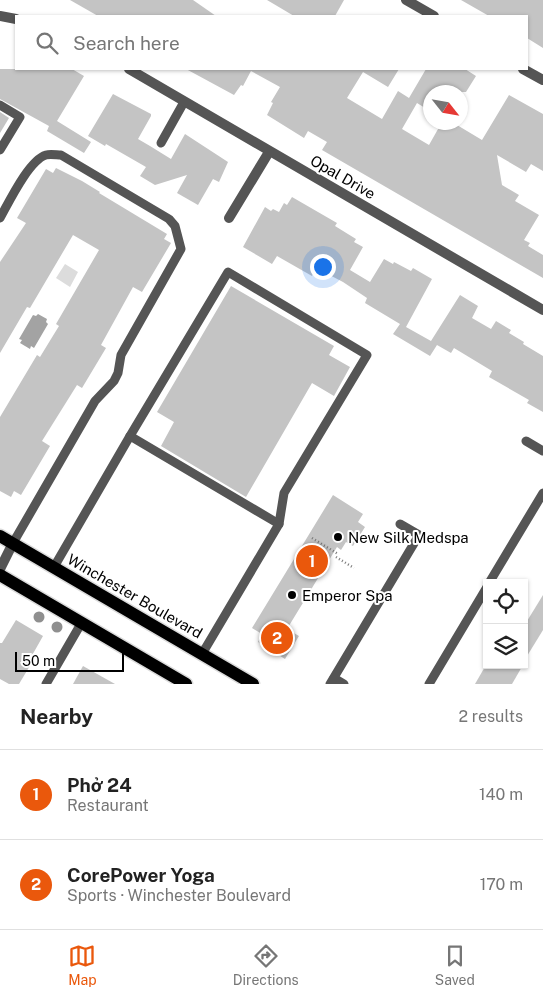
<!DOCTYPE html>
<html lang="en">
<head>
<meta charset="utf-8">
<style>
  :root { --surface:#fff; --page:#f6f6f6; --text:#222; --muted:#767676; --line:#e0e0e0; --accent:#ea580c }
  body { margin:0; font-family:"Public Sans",sans-serif; background:var(--page); color:var(--text) }
  .controls { position:absolute; right:15px; bottom:15px; display:grid; overflow:hidden; border-radius:0px; box-shadow:0 1px 4px #0004 }
  .controls button { width:45px; height:45px; display:grid; place-items:center; padding:0; border:0; border-bottom:1px solid var(--line); background:var(--surface); color:var(--text); font:25px sans-serif }
  .compass { position:absolute; left:423px; top:85px; width:45px; height:45px; border-radius:50%; background:var(--surface); box-shadow:0 1px 4px #0004; rotate:121deg }
  .scale { position:absolute; left:15px; bottom:12px; width:109px; box-sizing:border-box; padding-left:5px; border:2px solid #000; border-top:0; font-size:14px; line-height:18px; white-space:nowrap; color:#000; -webkit-text-stroke:4px #fff; paint-order:stroke }
  .you { position:absolute; left:322px; top:266px; width:18px; height:18px; margin:-12px; border:4px solid #fff; border-radius:50%; background:#1a73e8; box-shadow:0 0 0 8px #1a73e833 }
  .badge { display:grid; place-items:center; width:32px; height:32px; border-radius:50%; background:var(--accent); color:#fff; font-size:16px; font-weight:700 }
  .pin { position:absolute; translate:-50% -50%; border:2px solid #fff; box-shadow:0 1px 5px #0006 }
  .list { margin:0; padding:0; list-style:none }
  h2 { display:flex; justify-content:space-between; align-items:center; height:65px; margin:0; padding:0 20px; font-size:21px }
  h2 small { font-size:16px; font-weight:400; color:var(--muted) }
  .list li { display:grid; grid-template-columns:32px 1fr auto; gap:15px; align-items:center; box-sizing:border-box; height:90px; padding:0 20px; border-top:1px solid var(--line) }
  .list b { display:block; font-size:19px; white-space:nowrap }
  .list p { margin:0; font-size:16px; white-space:nowrap; color:var(--muted) }
  .list em { font-size:16px; font-style:normal; color:var(--muted) }
  .icon { flex:none; width:28px; height:28px; fill:none; stroke:currentColor; stroke-width:2; stroke-linecap:round; stroke-linejoin:round }
  .map { position:relative; flex:none; width:543px; height:684px; overflow:hidden }
  .search { position:absolute; background:var(--surface); box-shadow:0 1px 4px #0004; left:15px; right:15px; top:15px; height:55px; display:flex; align-items:center; gap:12px; box-sizing:border-box; padding:0 18px; border-radius:0px; color:var(--muted); font-size:19px }
  .sheet { height:245px; background:var(--surface) }
  nav { display:flex; justify-content:space-around; align-items:center; box-sizing:border-box; height:70px; border-top:1px solid var(--line); background:var(--surface); font-size:14px; color:var(--muted) }
  nav a { display:grid; justify-items:center; gap:2px }
  nav .on { color:var(--accent) }
  .map>svg:first-child { display:block }
</style>
</head>
<body>
<div class="map">
<svg width="543" height="684" viewBox="0 0 543 684">
  <rect width="100%" height="100%" fill="#fff"/>
  <!-- green -->
  <polygon fill="#dcdcdc" points="65,264 78,272 70,287 56,278"/>
  <!-- water -->
  <polygon fill="#a3a3a3" points="38,314 47,319 46,322 48,324 34,348 31,346 30,349 20,343 22,340 19,339 33,315 36,316"/>
  <!-- building -->
  <g fill="#c4c4c4">
    <polygon points="70,0 193,0 216,16 98,16"/>
    <polygon points="267,0 344,0 335,16 294,16"/>
    <polygon points="461,0 543,0 543,48 527,38 527,16 489,16"/>
    <polygon points="0,69 72,69 84,76 57,121 91,142 84,153 47,131 49,126 0,99"/>
    <polygon points="186,69 399,69 388,87 363,72 347,98 382,119 398,91 409,98 426,69 465,69 476,76 466,92 430,92 430,111 417,103 402,129 429,145 442,122 452,122 482,140 509,95 543,114 543,171 531,164 526,172 497,155 502,185 519,195 515,201 539,215 524,240 530,243 528,246 543,255 543,278 322,150 327,142 308,131 304,138 267,115 273,103 271,102 280,87 251,71 243,86 241,85 234,95"/>
    <polygon points="113,94 151,114 151,116 138,139 150,146 171,159 185,134 228,162 219,182 213,179 198,205 177,193 187,175 155,185 140,176 146,167 106,144 105,146 88,136"/>
    <polygon points="0,112 9,118 0,133"/>
    <polygon points="56,168 82,181 100,192 99,193 167,234 164,239 171,243 142,292 133,287 101,345 106,348 82,388 77,385 42,441 50,446 21,495 14,491 11,497 0,491 0,417 37,355 40,357 51,339 59,326 56,324 99,250 73,235 30,308 27,307 0,353 0,262 26,223 17,218 46,169 53,173"/>
    <polygon points="292,197 337,223 335,226 356,239 354,242 363,247 350,270 370,282 384,259 393,264 394,262 411,271 413,268 432,279 406,327 431,341 460,295 478,306 472,318 491,329 496,321 511,330 509,333 524,342 523,344 543,356 543,412 527,403 529,400 489,377 492,371 454,348 451,353 437,345 430,356 393,334 400,324 365,303 367,298 343,282 316,268 312,276 277,256 272,264 243,247 265,207 271,211 273,209 279,212 284,203 287,205"/>
    <polygon points="231,286 334,346 329,355 350,367 334,396 312,383 246,497 161,446 174,422 157,412"/>
    <polygon points="333,495 363,514 358,522 365,527 353,546 346,542 341,550 337,547 287,629 299,636 285,659 258,642 262,634 252,628"/>
    <polygon points="543,595 543,630 524,661 524,626"/>
    <polygon points="16,620 43,636 30,659 31,664 19,684 9,684 0,679 0,643 2,643"/>
    <polygon points="486,665 523,665 512,684 475,684"/>
    <polygon points="83,666 115,684 73,684"/>
  </g>
  <g fill="none" stroke-linecap="round" stroke-linejoin="round">
    <defs>
      <g id="primary">
        <polyline points="0,536 253,684"/>
        <polyline points="0,575 186,684"/>
      </g>
    </defs>
    <!-- primary casing -->
    <use href="#primary" stroke="#dbdbdb" stroke-width="15"/>
    <!-- path -->
    <g stroke="#777" stroke-width="2.5" stroke-dasharray="1 2.5" stroke-linecap="butt">
      <polyline points="312,538 338,554"/>
      <polyline points="336,557 354,568"/>
    </g>
    <!-- service -->
    <g stroke="#555" stroke-width="9">
      <polyline points="0,105 20,117 0,150"/>
      <polyline points="161,143 184,102"/>
      <path d="M0 218C9 202 29 160 46 155 50 154 57 155 61 155L169 219 175 226 181 249 121 355 118 373 114 381 95 401 13 543"/>
      <polyline points="130,436 228,272 367,355 284,493 279,524"/>
      <polyline points="526,441 543,451"/>
      <polyline points="54,567 130,436 279,524 202,654"/>
      <polyline points="489,583 543,493"/>
      <polyline points="334,678 344,684"/>
      <polyline points="46,684 82,622"/>
      <polyline points="330,684 419,535 400,524"/>
      <polyline points="429,684 487,587"/>
    </g>
    <!-- minor -->
    <g stroke="#555" stroke-width="10">
      <polyline points="406,0 434,16"/>
      <polyline points="0,16 16,19"/>
      <polyline points="129,69 543,310"/>
      <polyline points="523,69 543,80"/>
      <polyline points="229,218 269,152"/>
      <polyline points="0,569 13,543"/>
    </g>
    <!-- primary -->
    <use href="#primary" stroke="#000" stroke-width="12"/>
  </g>
  <!-- trees -->
  <g fill="#8f8f8f">
    <circle cx="39" cy="617" r="5.5"/>
    <circle cx="57" cy="627" r="5.5"/>
  </g>
  <!-- markers -->
  <g fill="#000" stroke="#fff" stroke-width="2">
    <circle cx="338" cy="537" r="5"/>
    <circle cx="292" cy="595" r="5"/>
  </g>
  <g text-anchor="middle" dominant-baseline="central" stroke-width="4" stroke-linejoin="round" paint-order="stroke">
    <!-- street labels -->
    <g font-size="15" fill="#000" stroke="#fff">
      <text transform="translate(343 177) rotate(30)">Opal Drive</text>
      <text transform="translate(135 596) rotate(30)">Winchester Boulevard</text>
    </g>
    <!-- poi labels -->
    <g font-size="15" fill="#000" stroke="#fff" text-anchor="start">
      <text x="348" y="537">New Silk Medspa</text>
      <text x="302" y="595">Emperor Spa</text>
    </g>
  </g>
</svg>
<div class="controls">
<button><svg class="icon" aria-label="locate" viewBox="0 0 24 24"><circle cx="12" cy="12" r="6"/><path d="M12 2v4M12 18v4M2 12h4M18 12h4"/></svg></button>
<button><svg class="icon" aria-label="layers" viewBox="0 0 24 24"><path d="M12 4l9 5-9 5-9-5zM3 14l9 5 9-5"/></svg></button>
</div>
<svg class="compass" viewBox="-18 -18 36 36"><path d="M0-13l5 13h-10z" fill="#e53935"/><path d="M0 13l5-13h-10z" fill="#767676"/></svg>
<div class="scale">50 m</div>
<div class="you"></div>
<div class="pin badge" style="left:312px;top:561px">1</div>
<div class="pin badge" style="left:277px;top:638px">2</div>
<div class="search"><svg class="icon" aria-label="search" viewBox="0 0 24 24"><circle cx="10" cy="10" r="6"/><path d="M15 15l6 6"/></svg>Search here</div>
</div>
<section class="sheet">
<h2>Nearby<small>2 results</small></h2>
<ul class="list">
<li><span class="badge">1</span><div><b>Phở 24</b><p>Restaurant</p></div><em>140 m</em></li>
<li><span class="badge">2</span><div><b>CorePower Yoga</b><p>Sports · Winchester Boulevard</p></div><em>170 m</em></li>
</ul>
</section>
<nav>
<a class="on"><svg class="icon" aria-label="map" viewBox="0 0 24 24"><path d="M3 6l6-2 6 2 6-2v14l-6 2-6-2-6 2zM9 4v14M15 6v14"/></svg>Map</a>
<a><svg class="icon" aria-label="directions" viewBox="0 0 24 24"><path d="M12 3l9 9-9 9-9-9zM9 14v-3h6M13 9l2 2-2 2"/></svg>Directions</a>
<a><svg class="icon" aria-label="saved" viewBox="0 0 24 24"><path d="M7 4h10v16l-5-4-5 4z"/></svg>Saved</a>
</nav>
</body>
</html>
